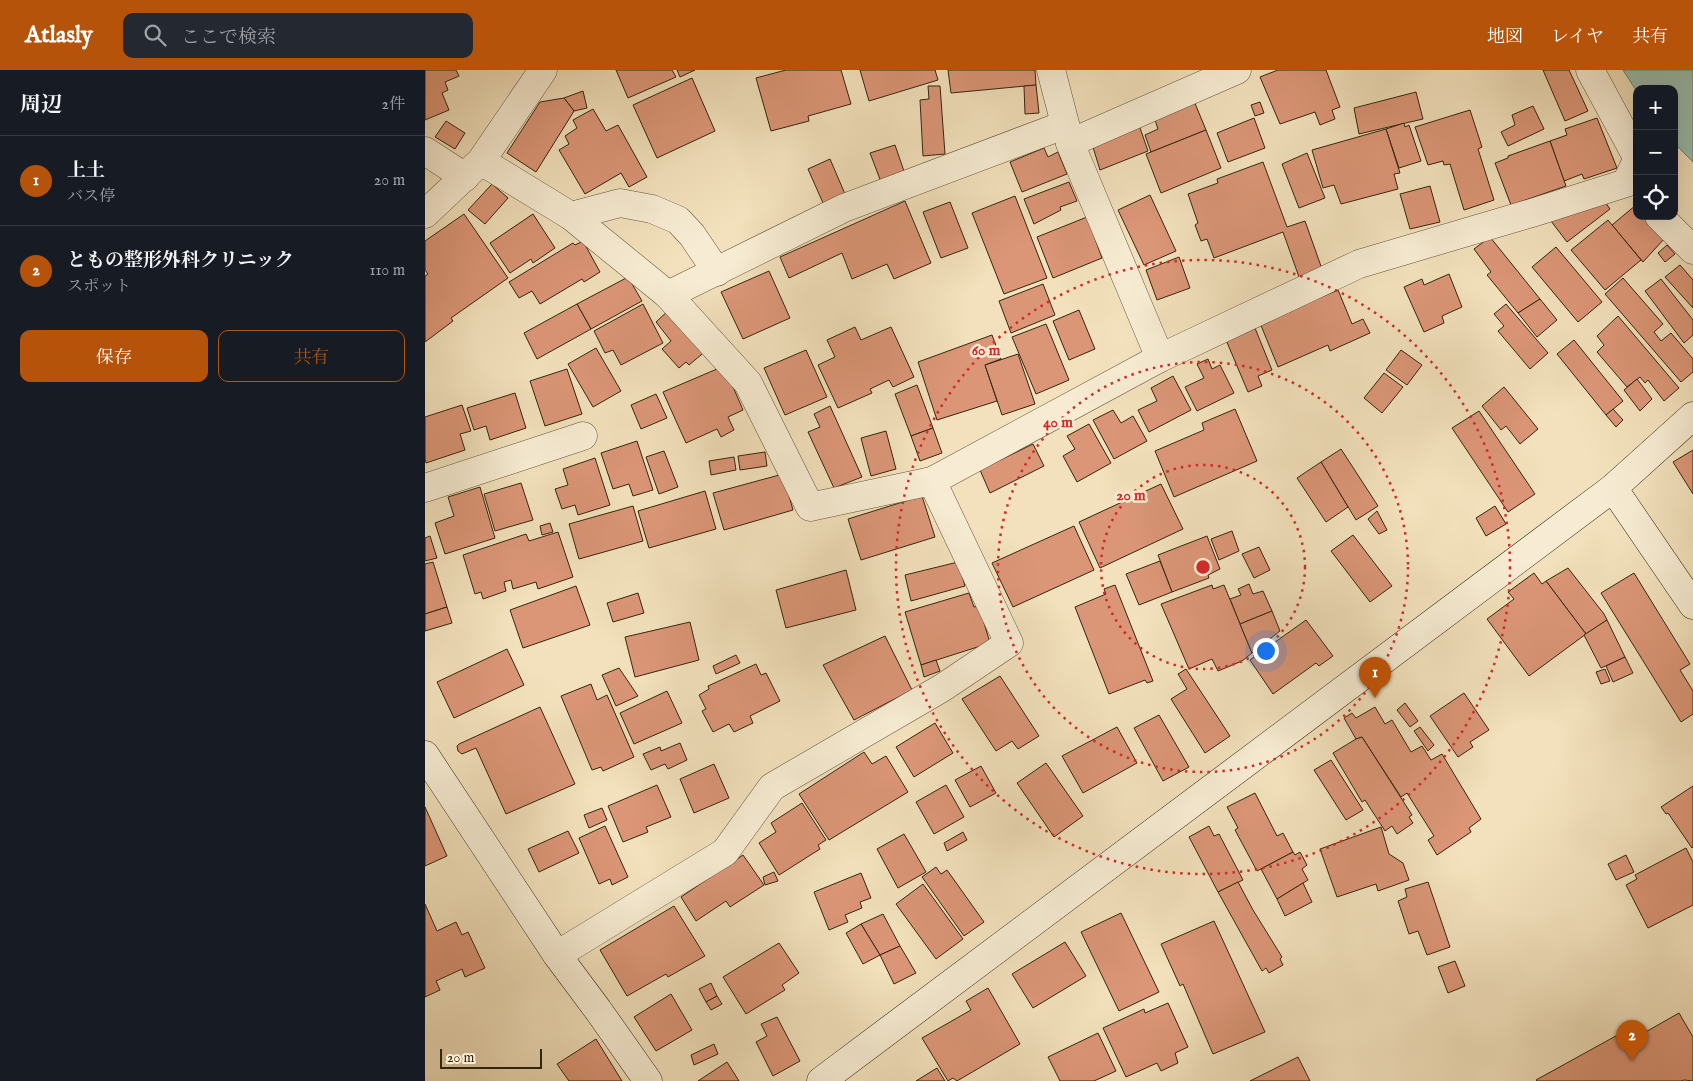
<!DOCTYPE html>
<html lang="ja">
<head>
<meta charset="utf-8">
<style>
  :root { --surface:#171b24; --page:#242831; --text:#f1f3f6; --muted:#9ea1a6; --line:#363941; --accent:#b45309 }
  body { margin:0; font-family:"IM FELL English","Noto Serif JP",serif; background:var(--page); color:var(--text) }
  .controls { position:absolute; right:15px; top:15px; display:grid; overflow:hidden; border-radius:10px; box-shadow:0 5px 20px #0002 }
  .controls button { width:45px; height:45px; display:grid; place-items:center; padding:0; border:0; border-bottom:1px solid var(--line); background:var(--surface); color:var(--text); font:25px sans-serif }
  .scale { position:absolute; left:15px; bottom:12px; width:102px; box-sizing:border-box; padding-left:5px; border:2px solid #35250d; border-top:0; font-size:14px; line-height:18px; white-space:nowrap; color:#35250d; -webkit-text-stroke:4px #f7ecd3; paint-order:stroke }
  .you { position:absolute; left:840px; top:580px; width:18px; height:18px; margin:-12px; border:4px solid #fff; border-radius:50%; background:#1a73e8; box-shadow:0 0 0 8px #1a73e833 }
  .badge { display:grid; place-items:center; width:32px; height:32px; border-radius:50%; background:var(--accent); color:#fff; font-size:16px; font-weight:700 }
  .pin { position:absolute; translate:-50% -41px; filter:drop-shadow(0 1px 2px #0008) }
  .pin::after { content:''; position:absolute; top:26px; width:18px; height:15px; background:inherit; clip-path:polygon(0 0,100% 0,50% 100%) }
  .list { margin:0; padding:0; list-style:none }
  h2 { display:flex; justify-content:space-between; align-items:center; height:65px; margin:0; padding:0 20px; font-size:21px }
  h2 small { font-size:16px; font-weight:400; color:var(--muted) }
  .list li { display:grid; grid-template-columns:32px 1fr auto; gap:15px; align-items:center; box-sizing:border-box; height:90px; padding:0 20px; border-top:1px solid var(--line) }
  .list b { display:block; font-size:19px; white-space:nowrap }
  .list p { margin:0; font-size:16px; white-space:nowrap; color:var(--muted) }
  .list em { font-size:16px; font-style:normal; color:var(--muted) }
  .actions { display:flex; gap:10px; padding:15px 20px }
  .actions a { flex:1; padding:11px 0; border:1px solid var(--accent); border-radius:10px; text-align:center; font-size:18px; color:var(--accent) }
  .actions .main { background:var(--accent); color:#fff }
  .icon { flex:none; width:28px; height:28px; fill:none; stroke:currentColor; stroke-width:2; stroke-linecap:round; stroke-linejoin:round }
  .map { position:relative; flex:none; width:1268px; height:1011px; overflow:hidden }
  header { display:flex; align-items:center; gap:30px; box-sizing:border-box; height:70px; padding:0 25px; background:var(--accent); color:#fff }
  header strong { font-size:24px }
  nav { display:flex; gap:28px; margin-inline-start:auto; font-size:18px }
  .search { width:350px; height:45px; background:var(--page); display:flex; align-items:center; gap:12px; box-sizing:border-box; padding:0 18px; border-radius:10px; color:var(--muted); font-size:19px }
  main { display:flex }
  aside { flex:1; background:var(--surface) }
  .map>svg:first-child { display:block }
</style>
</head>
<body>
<header>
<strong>Atlasly</strong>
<div class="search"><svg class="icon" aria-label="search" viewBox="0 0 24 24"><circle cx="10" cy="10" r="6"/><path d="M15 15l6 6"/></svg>ここで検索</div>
<nav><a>地図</a><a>レイヤ</a><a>共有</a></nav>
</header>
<main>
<aside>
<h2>周辺<small>2件</small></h2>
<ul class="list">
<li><span class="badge">1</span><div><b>上土</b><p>バス停</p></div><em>20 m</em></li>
<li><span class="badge">2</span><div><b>ともの整形外科クリニック</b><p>スポット</p></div><em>110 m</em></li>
</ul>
<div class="actions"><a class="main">保存</a><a>共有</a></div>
</aside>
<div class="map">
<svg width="1268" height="1011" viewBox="0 0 1268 1011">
  <rect width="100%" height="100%" fill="#f2e1bc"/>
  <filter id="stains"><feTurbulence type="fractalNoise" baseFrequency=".004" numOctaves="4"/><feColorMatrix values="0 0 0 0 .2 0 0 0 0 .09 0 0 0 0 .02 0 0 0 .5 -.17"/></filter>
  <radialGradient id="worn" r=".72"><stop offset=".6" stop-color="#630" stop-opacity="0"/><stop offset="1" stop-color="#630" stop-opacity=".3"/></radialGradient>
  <!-- water -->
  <polygon fill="#9bbeaf" stroke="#72816e" points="1198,0 1268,0 1268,92 1249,73 1249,19 1212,19 1212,22"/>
  <!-- building -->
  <g fill="#db9677" stroke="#35250d">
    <polygon points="0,0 31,0 34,6 20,12 23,20 17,23 24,40 0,50"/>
    <polygon points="191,0 247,0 251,7 203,28"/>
    <polygon points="252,0 270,0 255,7"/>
    <polygon points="361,0 416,0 426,34 383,46 384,51 346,61 331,8"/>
    <polygon points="435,0 510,0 513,10 444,31"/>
    <polygon points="523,0 610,0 611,15 526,23"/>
    <polygon points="853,0 901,0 915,37 907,40 910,49 895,55 890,42 855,54 835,7"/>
    <polygon points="1118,0 1144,0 1163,41 1140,51"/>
    <polygon points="267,8 290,61 232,88 208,35"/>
    <polygon points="611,15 614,43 600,44 599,16"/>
    <polygon points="503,16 515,16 520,84 498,86 495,30 504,29"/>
    <polygon points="158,21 162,38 149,41 139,28"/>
    <polygon points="991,22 998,49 934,64 929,38"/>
    <polygon points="139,28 149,41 111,102 82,83 115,32"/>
    <polygon points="769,31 781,60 726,82 720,65 733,59 729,47"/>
    <polygon points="835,32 839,43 830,46 826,35"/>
    <polygon points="1108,36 1119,59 1083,76 1076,62 1090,55 1087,45"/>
    <polygon points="168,39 181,61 193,55 222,107 204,117 196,103 160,124 134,80 144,74 140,66 152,58 148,50"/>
    <polygon points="1045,40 1057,77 1053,79 1069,130 1039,140 1025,94 1019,95 1018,91 1003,95 990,57"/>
    <polygon points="829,48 840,78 803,92 792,63"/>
    <polygon points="1172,48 1192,98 1159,109 1157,104 1139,111 1125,71 1142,65 1140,59"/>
    <polygon points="21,51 40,63 30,79 10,67"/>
    <polygon points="979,53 980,57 984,55 996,91 974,98 961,59"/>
    <polygon points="714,55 723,81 675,100 667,74"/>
    <polygon points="961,59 975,103 969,104 973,119 916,134 909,115 898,118 887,80"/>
    <polygon points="781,60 796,98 736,123 721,84"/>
    <polygon points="1125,71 1141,116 1086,135 1070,93 1083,88 1083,86"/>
    <polygon points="470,75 480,104 456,112 445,83"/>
    <polygon points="619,78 623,87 633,82 642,104 597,122 585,92"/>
    <polygon points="882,83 900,128 874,138 857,94"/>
    <polygon points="405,89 420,124 398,133 383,99"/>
    <polygon points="838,92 862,157 880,151 897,199 874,207 858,162 789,188 782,169 776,171 770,155 773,153 763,124 793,113 792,109"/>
    <polygon points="644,112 652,131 635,137 636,140 609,154 599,129"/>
    <polygon points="67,114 83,128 60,154 43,140"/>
    <polygon points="1005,116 1015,152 985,159 975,124"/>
    <polygon points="725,125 751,181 719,195 693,140"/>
    <polygon points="590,126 622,208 579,224 547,143"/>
    <polygon points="1178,129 1185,139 1142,172 1126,151"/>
    <polygon points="480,131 506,193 469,209 462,194 427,209 417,183 364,208 355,187"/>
    <polygon points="525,132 543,178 516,188 498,142"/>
    <polygon points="1211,135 1212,146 1220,146 1239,169 1218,192 1187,155"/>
    <polygon points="39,144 83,208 26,248 28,251 0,272 0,206 3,204 0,200 0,171"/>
    <polygon points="108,144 130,178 108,193 106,189 85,203 65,173"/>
    <polygon points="662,147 677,188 628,208 612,167"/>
    <polygon points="1183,150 1216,190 1180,220 1146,180"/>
    <polygon points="1065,167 1115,229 1093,243 1062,205 1066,202 1049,179"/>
    <polygon points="158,171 175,202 159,212 157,209 115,234 107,221 94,228 84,212 148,173 150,175"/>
    <polygon points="1242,175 1250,184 1240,192 1233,183"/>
    <polygon points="1131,177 1177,232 1153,252 1107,197"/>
    <polygon points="754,187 765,218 732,230 721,200"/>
    <polygon points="1255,195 1268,210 1268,238 1240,207"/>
    <polygon points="344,201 365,248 318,269 296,222"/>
    <polygon points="1024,204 1037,237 1017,246 1019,253 999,262 979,217 997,209 999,215"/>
    <polygon points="203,207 217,231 166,259 152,234"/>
    <polygon points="1198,208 1238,254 1229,262 1236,271 1246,263 1268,289 1268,302 1256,312 1180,224"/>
    <polygon points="1236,209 1268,250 1268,265 1259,273 1220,221"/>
    <polygon points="618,214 630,245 586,263 574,231"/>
    <polygon points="913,220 927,254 938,249 945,263 905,281 903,275 853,297 835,253"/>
    <polygon points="1115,229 1132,250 1112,267 1093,243"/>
    <polygon points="152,234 166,259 112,289 99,263"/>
    <polygon points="218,234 238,273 196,295 188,280 180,283 169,261"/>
    <polygon points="1081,234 1123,283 1105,299 1073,261 1079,256 1069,244"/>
    <polygon points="245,239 283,279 264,295 261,292 254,298 237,279 246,271 231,252"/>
    <polygon points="654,240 670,279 644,290 628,251"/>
    <polygon points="1193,246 1254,318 1239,331 1223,310 1220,313 1215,307 1202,317 1172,282 1179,275 1172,266"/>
    <polygon points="621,254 644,310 611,324 587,267"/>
    <polygon points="430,257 436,270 466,257 489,307 468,317 464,310 445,319 447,323 413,338 393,295 410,287 402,270"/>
    <polygon points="830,258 847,300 833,306 837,316 823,322 801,270"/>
    <polygon points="567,265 576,289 560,295 572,331 512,350 493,292"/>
    <polygon points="1149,270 1198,331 1181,345 1132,284"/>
    <polygon points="171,278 196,321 168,337 143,294"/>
    <polygon points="381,280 402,327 360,345 339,298"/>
    <polygon points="976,280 997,295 982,315 961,300"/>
    <polygon points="593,284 610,334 577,345 560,295"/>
    <polygon points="783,289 787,299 795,295 809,323 772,341 760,317 779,308 772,294"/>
    <polygon points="299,296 318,340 303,347 309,360 296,367 292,359 261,373 238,322"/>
    <polygon points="142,299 157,344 120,356 105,311"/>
    <polygon points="959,303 978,317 957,343 939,328"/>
    <polygon points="748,306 766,340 724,362 713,340 732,331 726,318"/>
    <polygon points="1212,309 1227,329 1215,341 1199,320"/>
    <polygon points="492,315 508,358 486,366 470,324"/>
    <polygon points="1079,317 1113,359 1095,374 1081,356 1076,360 1057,336"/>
    <polygon points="90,323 101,358 65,370 61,356 49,360 42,338"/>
    <polygon points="231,324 242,348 216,359 206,335"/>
    <polygon points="37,335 46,361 35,364 40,380 1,393 0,389 0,347"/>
    <polygon points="405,336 437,407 409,418 383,362 395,357 389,344"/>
    <polygon points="810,339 832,391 749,427 730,381 779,360 777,353"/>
    <polygon points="1188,339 1198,350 1191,357 1181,345"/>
    <polygon points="688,340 696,353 708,346 722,371 689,389 668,350"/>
    <polygon points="1054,341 1110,424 1083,442 1027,358"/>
    <polygon points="664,354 686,393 652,412 638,386 650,379 642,366"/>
    <polygon points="508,358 517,383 495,391 486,366"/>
    <polygon points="461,361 471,399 446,406 436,368"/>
    <polygon points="212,371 228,420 208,426 204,414 188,419 176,383"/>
    <polygon points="608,374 619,396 565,423 555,400"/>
    <polygon points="916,379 953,436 931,450 896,392"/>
    <polygon points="1268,380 1268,424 1248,392"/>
    <polygon points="239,381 253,417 234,424 221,387"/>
    <polygon points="340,382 342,396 315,400 313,386"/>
    <polygon points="309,387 311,400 286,405 284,391"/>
    <polygon points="170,388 185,435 153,445 150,435 137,439 130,419 143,415 138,399"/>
    <polygon points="896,392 923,437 901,452 872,408"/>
    <polygon points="358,404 368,440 299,460 288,423"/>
    <polygon points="96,413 108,450 70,461 59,424"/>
    <polygon points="736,414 758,459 675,498 654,452"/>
    <polygon points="55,417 70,468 20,484 10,453 29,446 23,427"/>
    <polygon points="280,421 291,459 224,478 213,441"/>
    <polygon points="497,426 510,467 436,490 423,449"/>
    <polygon points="208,436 218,471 154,489 144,454"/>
    <polygon points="1070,436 1081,454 1061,466 1051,448"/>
    <polygon points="952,441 962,460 954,464 943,449"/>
    <polygon points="125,453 128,462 117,465 115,456"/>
    <polygon points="649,456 669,500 588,537 567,493"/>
    <polygon points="807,461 814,481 794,490 786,469"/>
    <polygon points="133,462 148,507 113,519 111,512 88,519 86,510 79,512 81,521 58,529 56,522 50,524 38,485 101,464 104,471"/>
    <polygon points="928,465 967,516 945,532 906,481"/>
    <polygon points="5,466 12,488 0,491 0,468"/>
    <polygon points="782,466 795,499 783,505 784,508 747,522 733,485"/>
    <polygon points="834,477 845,500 829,508 817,484"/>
    <polygon points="735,491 747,522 714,535 701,504"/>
    <polygon points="8,492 22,537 0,544 0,494"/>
    <polygon points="533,492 540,516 486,531 480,505"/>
    <polygon points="1143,498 1179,544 1182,550 1161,564 1121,511"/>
    <polygon points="421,500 431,540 361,558 351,520"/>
    <polygon points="1109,503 1117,514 1121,511 1161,564 1104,606 1062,549 1089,529 1083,522"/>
    <polygon points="1209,503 1265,594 1255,600 1268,621 1268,644 1256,652 1176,523"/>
    <polygon points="824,514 828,524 838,521 847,541 815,554 805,529 816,525 813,519"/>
    <polygon points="690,515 728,611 722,613 720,610 684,624 650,537 681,524 679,519"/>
    <polygon points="787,515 788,519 799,515 827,583 817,591 793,601 787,589 764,599 736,534"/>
    <polygon points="151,516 165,555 98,578 85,540"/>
    <polygon points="213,523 219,543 188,552 182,533"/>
    <polygon points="544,523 549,537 554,536 565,573 496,595 480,542"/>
    <polygon points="22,537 27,553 0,561 0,544"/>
    <polygon points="847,541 855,561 827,583 815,554"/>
    <polygon points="881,550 908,586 894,596 891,593 848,624 825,590"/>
    <polygon points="1182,550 1200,587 1176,598 1159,565"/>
    <polygon points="265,552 274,590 210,607 200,567"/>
    <polygon points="460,566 487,620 429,650 398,595"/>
    <polygon points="82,579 99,615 29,648 12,612"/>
    <polygon points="311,585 315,593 291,604 288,596"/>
    <polygon points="1200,587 1208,603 1188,612 1181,596"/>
    <polygon points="511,590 515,601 499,607 496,595"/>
    <polygon points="331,594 336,605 341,603 355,631 325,646 328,653 309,662 304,654 288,662 277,641 281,639 274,625 284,619 283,616"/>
    <polygon points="194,598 213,626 191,636 177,605"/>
    <polygon points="761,599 805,666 780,683 746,629 762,619 753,604"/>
    <polygon points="1180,599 1185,611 1176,614 1171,602"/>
    <polygon points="575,606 614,666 593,679 587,671 571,681 537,629"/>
    <polygon points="166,614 172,630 182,625 209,687 178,701 176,697 167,700 136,626"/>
    <polygon points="242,621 257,653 209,674 195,643"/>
    <polygon points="1039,623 1064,660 1045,672 1048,677 1033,687 1005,646"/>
    <polygon points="980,633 993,651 985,657 972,640"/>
    <polygon points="115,637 150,714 81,744 51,678 37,684 33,681 32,676 34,674"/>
    <polygon points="950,637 960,654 967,650 986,682 997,676 1006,690 1017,684 1056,749 1044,758 1046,762 1012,785 1003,770 1009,766 982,723 976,727 937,667 931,669 919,648 927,643 931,648"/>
    <polygon points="734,645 764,697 738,711 709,658"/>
    <polygon points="510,653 528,683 489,707 471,677"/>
    <polygon points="692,657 712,693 658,723 637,686"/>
    <polygon points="995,657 1009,675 1003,681 989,661"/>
    <polygon points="937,667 987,745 984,747 988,753 972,764 967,756 960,761 940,730 937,732 908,683 931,669"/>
    <polygon points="255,673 262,690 243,699 240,694 226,700 218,684 235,677 236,681"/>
    <polygon points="439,682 447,694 461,686 483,722 404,770 374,724"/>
    <polygon points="906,690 938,740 921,750 889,700"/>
    <polygon points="621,693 658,746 629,767 592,713"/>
    <polygon points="289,694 304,728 269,743 255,709"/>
    <polygon points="556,696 571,723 545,737 530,710"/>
    <polygon points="232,715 246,747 221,757 223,762 198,772 183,736"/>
    <polygon points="521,715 539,747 509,764 491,732"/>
    <polygon points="1268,716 1268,777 1267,778 1243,743 1241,744 1236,737"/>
    <polygon points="830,723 852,766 858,763 868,782 832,801 810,760 813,758 802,737"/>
    <polygon points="377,733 401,770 393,775 395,779 354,805 334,773 351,762 346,753"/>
    <polygon points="0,737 22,786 0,796"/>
    <polygon points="177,738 182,750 164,758 159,745"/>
    <polygon points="180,756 203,807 187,815 185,809 174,814 154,768"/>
    <polygon points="784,756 789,766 794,764 818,810 793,822 764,767"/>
    <polygon points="956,757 964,784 978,793 984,810 953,821 951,814 912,827 895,779"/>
    <polygon points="143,761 154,783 114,802 103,779"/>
    <polygon points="538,762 542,770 522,781 519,773"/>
    <polygon points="479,764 501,802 473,818 452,779"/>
    <polygon points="1261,778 1268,792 1268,835 1223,858 1201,815 1212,809 1210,805"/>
    <polygon points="868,782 870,785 875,782 882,795 877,799 883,810 852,829 836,799"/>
    <polygon points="318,785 339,815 305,837 301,831 271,851 256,827"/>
    <polygon points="1201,785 1209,802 1191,810 1183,794"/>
    <polygon points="511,797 516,804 522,800 559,852 539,866 497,807"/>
    <polygon points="349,802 353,811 340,815 338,807"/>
    <polygon points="436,803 446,828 435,832 437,838 420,845 423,852 404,860 389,822"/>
    <polygon points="813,812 828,840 857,887 855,889 858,895 844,903 841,898 837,901 793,822"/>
    <polygon points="1003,812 1025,877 1002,885 993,861 984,864 973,831 982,827 980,819"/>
    <polygon points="878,813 887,832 860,846 852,829"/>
    <polygon points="498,814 538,869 511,889 471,834"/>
    <polygon points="0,834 12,861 31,852 37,865 43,862 60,898 40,907 37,899 11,911 15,920 0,927"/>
    <polygon points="249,836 280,886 243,907 241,904 202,926 175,880"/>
    <polygon points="696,843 734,922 694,941 656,862"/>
    <polygon points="458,844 475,876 455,885 436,854"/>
    <polygon points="789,851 840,962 788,984 758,914 755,916 736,874"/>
    <polygon points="436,854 455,885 438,894 421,863"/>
    <polygon points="640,872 661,906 608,938 587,904"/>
    <polygon points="354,873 374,903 357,915 360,920 321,944 298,907"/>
    <polygon points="475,876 491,903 469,914 455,885"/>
    <polygon points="1030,891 1040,916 1023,923 1013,897"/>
    <polygon points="286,913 292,926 281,932 274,919"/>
    <polygon points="563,918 595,974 532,1011 528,1008 523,1011 497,968 546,940 541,931"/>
    <polygon points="246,924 267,960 231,981 209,947"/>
    <polygon points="292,926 297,934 286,940 281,932"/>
    <polygon points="743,933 763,977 750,983 753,993 736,1001 732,993 701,1007 678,958 719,939 720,943"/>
    <polygon points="1254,943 1268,967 1268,1011 1259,1010 1256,1011 1112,1011 1111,1010 1198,962 1203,972"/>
    <polygon points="352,947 375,991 348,1006 331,972 342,966 336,954"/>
    <polygon points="673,963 691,1001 669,1011 635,1011 623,987"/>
    <polygon points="171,969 197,1011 144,1011 132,994"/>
    <polygon points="289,974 293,984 269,995 266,985"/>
    <polygon points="873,987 885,1011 825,1011"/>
    <polygon points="302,992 314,1011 273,1011"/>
    <polygon points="512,998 520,1011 491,1011"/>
  </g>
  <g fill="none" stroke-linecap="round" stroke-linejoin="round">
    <defs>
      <g id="street">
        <polyline points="626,0 645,73 735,288"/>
        <polyline points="1165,0 1212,87"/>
        <polyline points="645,73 812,0"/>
        <polyline points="0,81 40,107"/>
        <polyline points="56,91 146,146 243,225 323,313 385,437 507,411 735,288 934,194 1110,142 1201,113 1212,90"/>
        <polyline points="0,144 56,91 118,0"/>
        <polyline points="146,146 195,133 227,139 253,150 267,165 292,202"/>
        <polyline points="1234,146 1268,180"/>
        <polyline points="243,225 419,138 639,55"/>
        <polyline points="0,418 158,366"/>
        <polyline points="132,885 300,782 347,717 517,618 584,573 507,411"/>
      </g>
      <g id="secondary">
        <polyline points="1268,346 1188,418 1268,535"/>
        <polyline points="0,685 132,885 173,940 223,1011"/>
        <polyline points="396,1011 1188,418"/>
      </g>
    </defs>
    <!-- street casing -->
    <use href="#street" stroke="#645439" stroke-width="29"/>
    <!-- secondary casing -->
    <use href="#secondary" stroke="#35250d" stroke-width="29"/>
    <!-- street -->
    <use href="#street" stroke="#f7ecd3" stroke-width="28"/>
    <!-- secondary -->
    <use href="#secondary" stroke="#f7ecd3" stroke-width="28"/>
  </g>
  <!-- distance rings -->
  <g fill="none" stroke="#d62828" stroke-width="2.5" stroke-dasharray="2.5 5">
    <circle cx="778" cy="497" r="102"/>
    <circle cx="778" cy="497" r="205"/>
    <circle cx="778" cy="497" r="307"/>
  </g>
  <circle cx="778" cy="497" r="8" fill="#d62828" stroke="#f7ecd3" stroke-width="2.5"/>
  <g font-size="15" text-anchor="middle" font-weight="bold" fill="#d62828" stroke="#f7ecd3" stroke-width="5" stroke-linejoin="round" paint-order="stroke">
    <text x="561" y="285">60 m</text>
    <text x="633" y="357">40 m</text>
    <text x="706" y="430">20 m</text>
  </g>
  <rect width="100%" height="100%" filter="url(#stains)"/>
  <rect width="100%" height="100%" fill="url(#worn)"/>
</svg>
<div class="controls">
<button>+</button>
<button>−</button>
<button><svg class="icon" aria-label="locate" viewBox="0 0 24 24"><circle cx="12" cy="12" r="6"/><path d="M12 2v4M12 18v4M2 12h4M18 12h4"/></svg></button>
</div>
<div class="scale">20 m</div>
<div class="you"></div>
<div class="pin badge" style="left:950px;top:628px">1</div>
<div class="pin badge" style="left:1207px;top:991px">2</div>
</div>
</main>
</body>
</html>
